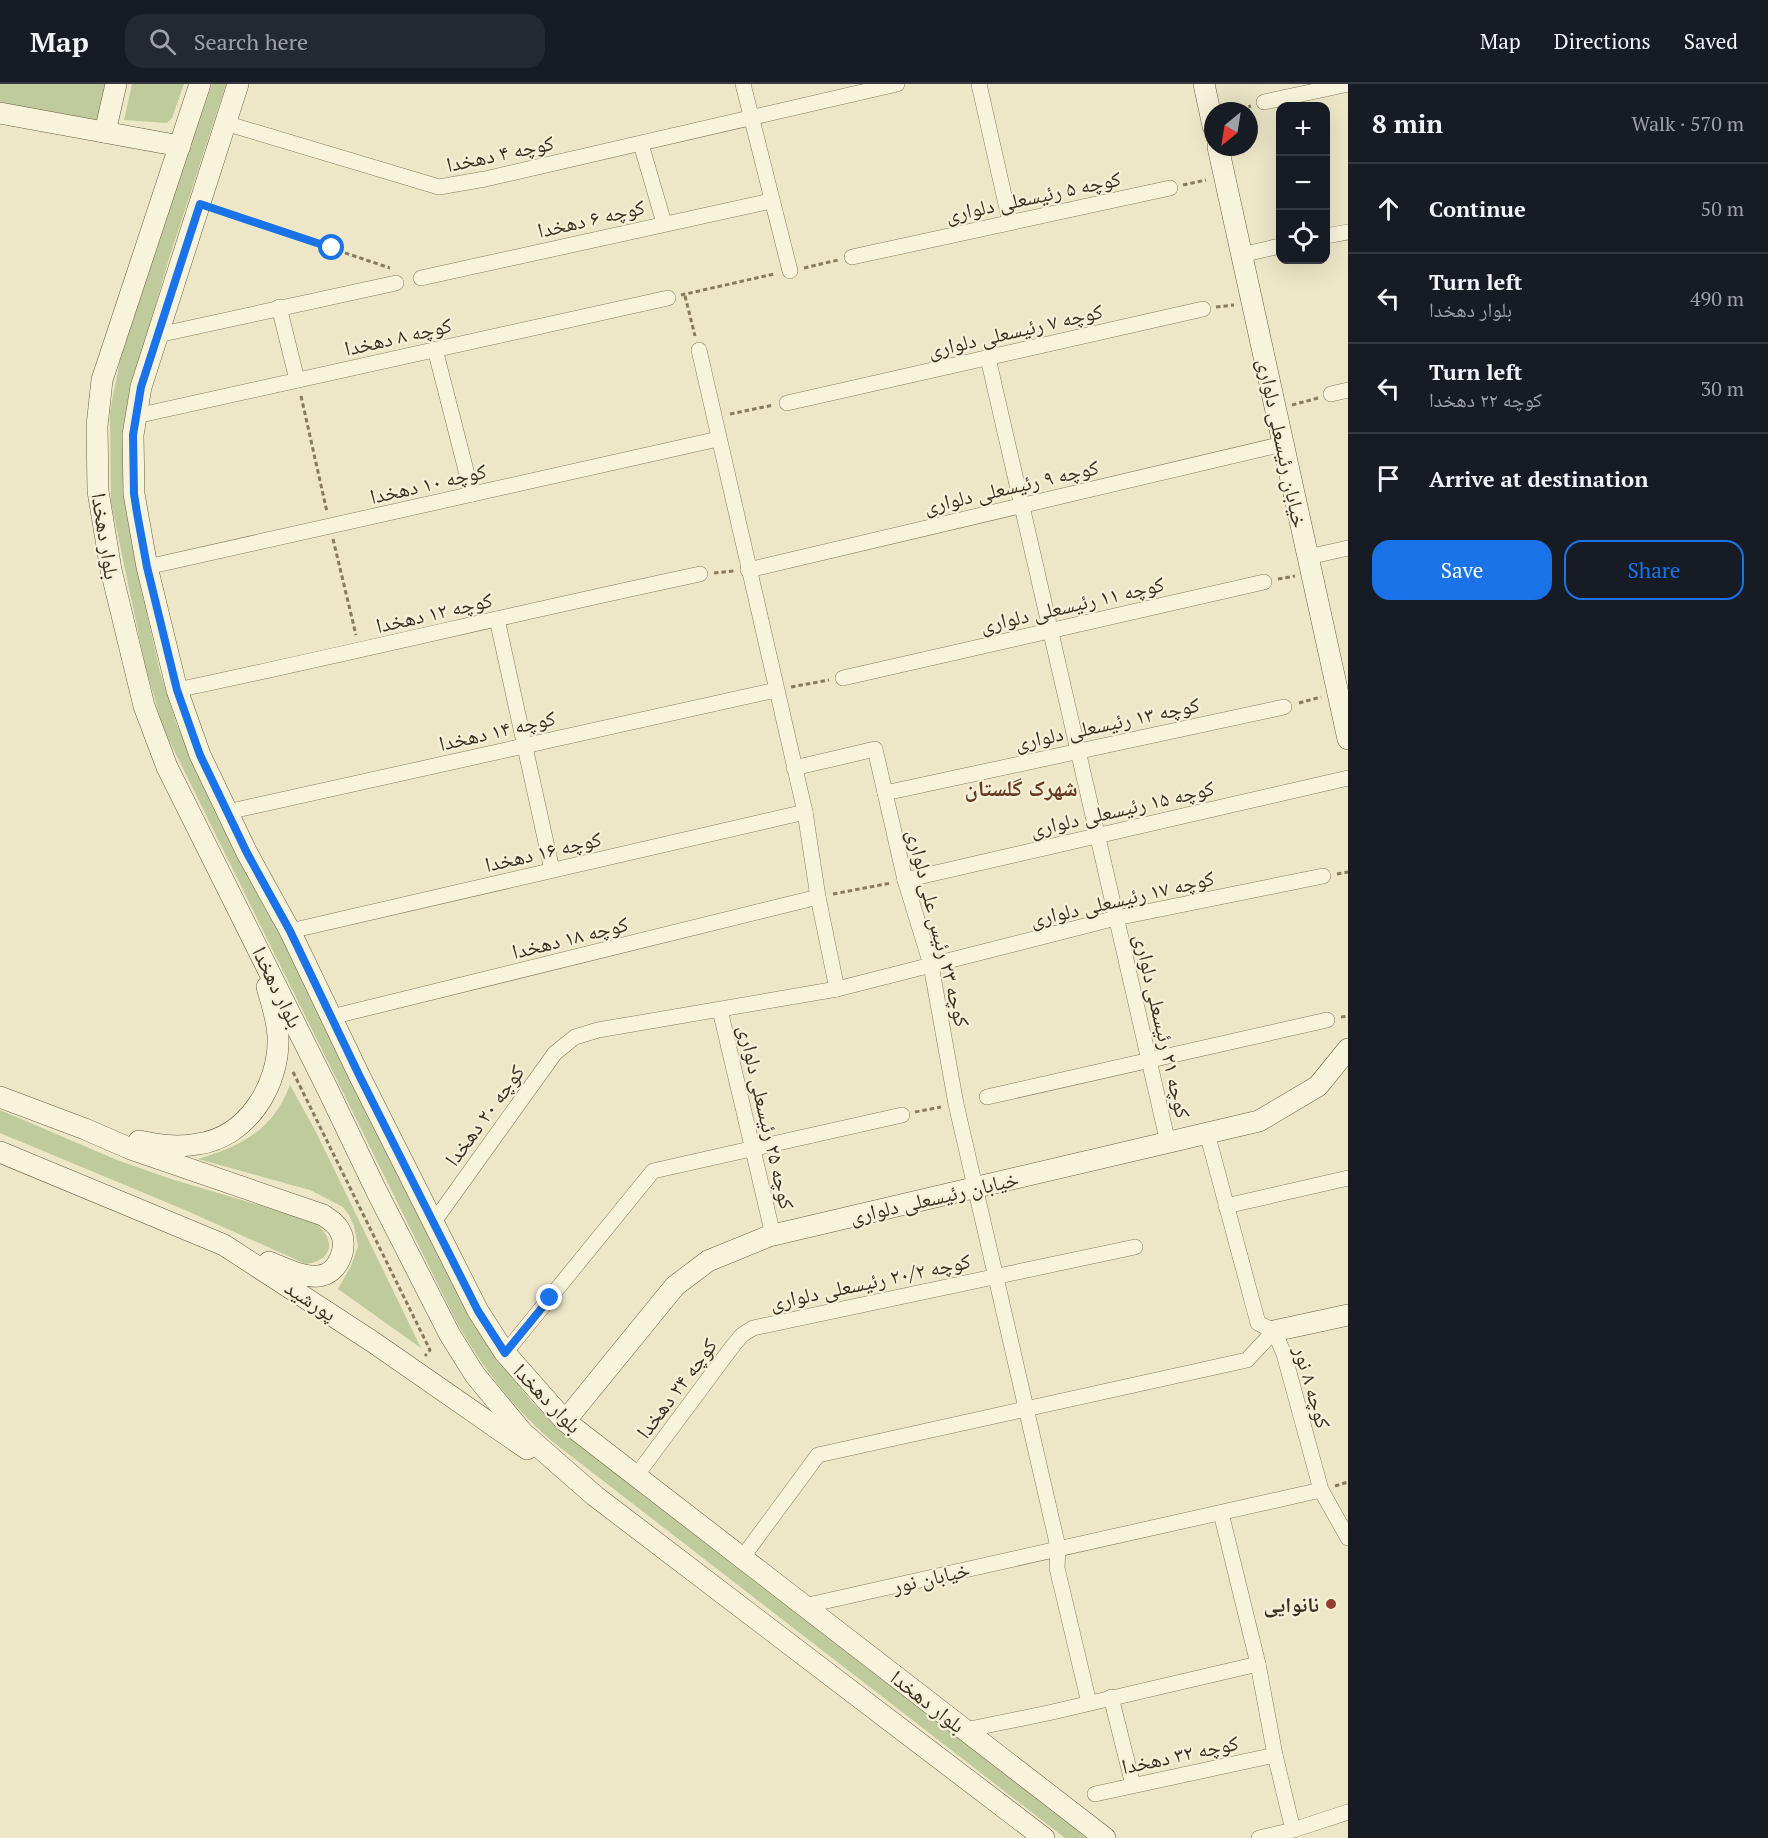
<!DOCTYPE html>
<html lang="en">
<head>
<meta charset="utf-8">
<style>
  :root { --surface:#171b24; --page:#242831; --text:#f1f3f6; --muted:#9ea1a6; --line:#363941; --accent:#1a73e8 }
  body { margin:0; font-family:"PT Serif","Noto Naskh Arabic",serif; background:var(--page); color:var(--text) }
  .controls { position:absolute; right:18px; top:18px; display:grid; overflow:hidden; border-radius:12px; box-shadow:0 6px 24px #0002 }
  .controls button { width:54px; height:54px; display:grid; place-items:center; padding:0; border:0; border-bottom:2px solid var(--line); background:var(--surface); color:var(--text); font:30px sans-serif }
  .compass { position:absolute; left:1204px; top:18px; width:54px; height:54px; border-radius:50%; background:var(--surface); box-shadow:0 6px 24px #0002; rotate:210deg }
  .stop { position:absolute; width:18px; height:18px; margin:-14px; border:4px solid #1a73e8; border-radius:50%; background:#fff }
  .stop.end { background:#1a73e8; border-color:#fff; box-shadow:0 2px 6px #0008 }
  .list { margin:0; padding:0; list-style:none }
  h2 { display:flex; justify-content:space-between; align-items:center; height:78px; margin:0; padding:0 24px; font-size:26px }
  h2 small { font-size:20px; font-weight:400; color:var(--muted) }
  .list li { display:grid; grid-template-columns:39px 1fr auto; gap:18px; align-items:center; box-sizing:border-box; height:90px; padding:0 24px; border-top:2px solid var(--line) }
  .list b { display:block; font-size:22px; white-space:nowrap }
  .list p { margin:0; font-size:20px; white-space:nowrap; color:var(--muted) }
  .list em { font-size:20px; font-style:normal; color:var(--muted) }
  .actions { display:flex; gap:12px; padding:18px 24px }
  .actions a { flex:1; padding:14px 0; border:2px solid var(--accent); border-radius:18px; text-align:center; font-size:21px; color:var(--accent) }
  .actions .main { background:var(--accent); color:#fff }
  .icon { flex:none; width:33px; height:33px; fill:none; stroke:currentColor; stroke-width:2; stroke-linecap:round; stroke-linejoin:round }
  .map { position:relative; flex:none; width:1348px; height:1754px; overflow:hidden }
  header { display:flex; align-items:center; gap:36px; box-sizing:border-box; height:84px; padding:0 30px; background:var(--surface); border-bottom:2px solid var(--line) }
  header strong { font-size:28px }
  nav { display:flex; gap:33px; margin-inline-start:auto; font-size:21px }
  .search { width:420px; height:54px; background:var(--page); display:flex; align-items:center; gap:15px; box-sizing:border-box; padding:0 21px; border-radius:18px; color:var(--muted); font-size:22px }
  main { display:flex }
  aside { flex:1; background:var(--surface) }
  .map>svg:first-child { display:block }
</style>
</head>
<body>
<header>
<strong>Map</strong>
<div class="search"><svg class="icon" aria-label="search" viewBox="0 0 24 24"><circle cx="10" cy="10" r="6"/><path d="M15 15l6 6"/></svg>Search here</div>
<nav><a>Map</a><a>Directions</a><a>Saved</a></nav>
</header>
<main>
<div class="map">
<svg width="1348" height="1754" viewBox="0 0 1348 1754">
  <rect width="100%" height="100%" fill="#ede7c8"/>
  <!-- green -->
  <g fill="#bfcb9c">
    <polygon points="0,0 107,0 98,35 93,37 0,18"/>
    <polygon points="132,0 184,0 172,34 167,39 124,36"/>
    <path d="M212 0H226L168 178 143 264 127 423 134 471 160 588 177 641 261 817 290 869 496 1274 532 1318 558 1343 644 1412 804 1534 1087 1754H1065L553 1358C513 1324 482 1283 456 1237L163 644 145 581 111 418 110 327 121 272 145 195Z"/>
    <path d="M290 1001 316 1048 421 1264 338 1205 351 1182 358 1162 354 1142 349 1131 343 1123 310 1106 198 1075C242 1062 273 1046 290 1001Z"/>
    <path d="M0 1026 117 1076 171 1095 313 1137C335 1153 336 1176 306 1180L185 1126 0 1049Z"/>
  </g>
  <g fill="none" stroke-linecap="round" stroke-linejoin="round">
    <defs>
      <g id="street">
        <polyline points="743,0 790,187"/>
        <polyline points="979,0 1010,138"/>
        <polyline points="1264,18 1348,0"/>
        <polyline points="225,39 439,103 485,95 897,0"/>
        <polyline points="643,67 664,139"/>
        <polyline points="1326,152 1348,148"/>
        <polyline points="1241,171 1280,162"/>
        <polyline points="852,173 1170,104"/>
        <polyline points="421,194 771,117"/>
        <polyline points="279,223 297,296"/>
        <polyline points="158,251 396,199"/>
        <polyline points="435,265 472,410"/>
        <polyline points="699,266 805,728 818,813 837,905"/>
        <polyline points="988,274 1168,1059"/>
        <polyline points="1331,310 1348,306"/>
        <polyline points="787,319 1203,225"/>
        <polyline points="136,332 668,214"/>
        <polyline points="1308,473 1348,464"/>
        <polyline points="147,483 718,355"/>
        <polyline points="748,486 1283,360"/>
        <polyline points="497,535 552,786"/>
        <polyline points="843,594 1264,498"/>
        <path d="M177 606C352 569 526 527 700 490"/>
        <polyline points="794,684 875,665 905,796 931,881 956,1020 1058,1463 1057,1484 1089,1619"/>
        <polyline points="885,709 1284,623"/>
        <polyline points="227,728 776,606"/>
        <polyline points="905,796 1348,694"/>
        <polyline points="290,847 805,728"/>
        <polyline points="720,926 773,1151"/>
        <polyline points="331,933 818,813"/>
        <polyline points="987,1013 1327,936"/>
        <polyline points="1207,1049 1258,1239 1274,1247"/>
        <polyline points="1226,1122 1348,1094"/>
        <polyline points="433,1139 555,969 575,953 598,946 837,905 1116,834 1323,792"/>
        <polyline points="1274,1247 1284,1270 1321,1406 1348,1454"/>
        <polyline points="505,1269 653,1087 902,1031"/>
        <polyline points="636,1392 732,1263 742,1251 753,1244 1135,1163"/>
        <polyline points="1221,1429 1258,1580 1275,1671 1293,1746"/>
        <polyline points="742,1474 818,1371 1247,1276 1274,1247"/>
        <polyline points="804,1522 1321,1406"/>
        <polyline points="1111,1613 1133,1701"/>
        <polyline points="965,1646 1048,1629 1258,1580"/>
        <polyline points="1095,1710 1275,1671"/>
        <polyline points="1259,1754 1293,1746 1348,1728"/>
      </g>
      <g id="secondary">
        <polyline points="200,0 102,296 97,342 98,407 111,486 144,622 167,683 328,1006 376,1106 450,1251 475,1291 523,1349 595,1412 1044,1754"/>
        <polyline points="238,0 141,303 133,351 134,410 147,483 177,606 200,671 247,769 290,847 360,993 478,1227 505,1269 565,1337 1105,1754"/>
        <polyline points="1204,0 1213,42"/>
        <polyline points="0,29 180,62"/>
        <polyline points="105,48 116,0"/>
        <polyline points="1218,63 1348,655"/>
        <path d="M0 1013 85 1045 131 1065 323 1131C330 1136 336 1139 340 1147 349 1163 338 1190 319 1192 302 1194 285 1184 269 1178"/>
        <path d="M139 1057C158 1061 177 1064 198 1060 248 1053 280 1000 278 952 277 935 272 919 267 903"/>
        <polyline points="0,1068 224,1161 373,1258 527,1365"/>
        <polyline points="1274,1247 1348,1231"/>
        <polyline points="565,1337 675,1202 708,1177 769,1152 1259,1037 1318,1002 1348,965"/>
      </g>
    </defs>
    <!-- street casing -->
    <use href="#street" stroke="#887a5d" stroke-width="16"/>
    <!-- secondary casing -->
    <use href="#secondary" stroke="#6a5b40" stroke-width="22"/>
    <!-- path -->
    <g stroke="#887a5d" stroke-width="3" stroke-dasharray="4.5 3" stroke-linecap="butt">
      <polyline points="1234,27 1251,22"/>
      <polyline points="1183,101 1206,96"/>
      <polyline points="217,126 390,184"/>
      <polyline points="804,184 838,176"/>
      <polyline points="681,211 774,190"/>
      <polyline points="685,212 695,252"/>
      <polyline points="1216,223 1234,221"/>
      <polyline points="301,312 327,428"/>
      <polyline points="1292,321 1318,314"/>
      <polyline points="730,330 774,321"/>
      <polyline points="333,455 356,551"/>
      <polyline points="714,489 734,487"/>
      <polyline points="1278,495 1295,492"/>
      <polyline points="791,603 829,596"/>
      <polyline points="1299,619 1321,613"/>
      <polyline points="1337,790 1348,788"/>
      <polyline points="833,810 891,799"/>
      <polyline points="1341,933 1348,932"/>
      <polyline points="293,988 430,1266 425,1272"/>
      <polyline points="915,1028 941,1023"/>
      <polyline points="1335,1402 1348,1398"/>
    </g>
    <!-- street -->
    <use href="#street" stroke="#f8f3db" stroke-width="15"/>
    <!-- secondary -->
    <use href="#secondary" stroke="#f8f3db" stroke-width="21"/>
  </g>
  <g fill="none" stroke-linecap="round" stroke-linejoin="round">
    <!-- route -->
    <polyline stroke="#1a73e8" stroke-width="8" points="332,164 200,120 141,303 133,351 134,410 137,429 147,483 177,606 200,671 247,769 290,847 360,993 478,1227 505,1269 550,1214"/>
  </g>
  <!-- markers -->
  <circle fill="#953c2f" stroke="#f5f0d7" stroke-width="2" cx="1331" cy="1520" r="6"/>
  <g text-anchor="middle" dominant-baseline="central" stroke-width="4.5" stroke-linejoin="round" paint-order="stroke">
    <!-- street labels -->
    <g font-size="21" fill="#393020" stroke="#f5f0d7">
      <text transform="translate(500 69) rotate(-12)">کوچه ۴ دهخدا</text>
      <text transform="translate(1033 112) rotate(-12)">کوچه ۵ رئیسعلی دلواری</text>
      <text transform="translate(591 134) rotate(-13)">کوچه ۶ دهخدا</text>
      <text transform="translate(1015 246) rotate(-13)">کوچه ۷ رئیسعلی دلواری</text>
      <text transform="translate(398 252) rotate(-13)">کوچه ۸ دهخدا</text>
      <text transform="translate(1283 359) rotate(78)">خیابان رئیسعلی دلواری</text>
      <text transform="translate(428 399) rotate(-13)">کوچه ۱۰ دهخدا</text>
      <text transform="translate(1011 402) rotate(-13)">کوچه ۹ رئیسعلی دلواری</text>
      <text transform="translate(106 452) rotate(81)">بلوار دهخدا</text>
      <text transform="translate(1072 520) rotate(-13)">کوچه ۱۱ رئیسعلی دلواری</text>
      <text transform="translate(434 528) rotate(-13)">کوچه ۱۲ دهخدا</text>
      <text transform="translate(1107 639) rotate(-12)">کوچه ۱۳ رئیسعلی دلواری</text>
      <text transform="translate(497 646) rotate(-13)">کوچه ۱۴ دهخدا</text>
      <text transform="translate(1122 724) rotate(-13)">کوچه ۱۵ رئیسعلی دلواری</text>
      <text transform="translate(543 767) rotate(-13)">کوچه ۱۶ دهخدا</text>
      <text transform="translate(1122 814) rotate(-13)">کوچه ۱۷ رئیسعلی دلواری</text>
      <text transform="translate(939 844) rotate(76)">کوچه ۲۳ رئیس علی دلواری</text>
      <text transform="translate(570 853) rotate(-14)">کوچه ۱۸ دهخدا</text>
      <text transform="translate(278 903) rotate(64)">بلوار دهخدا</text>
      <text transform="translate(1163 942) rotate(77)">کوچه ۲۱ رئیسعلی دلواری</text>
      <text transform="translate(484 1031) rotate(-54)">کوچه ۲۰ دهخدا</text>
      <text transform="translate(767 1033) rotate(77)">کوچه ۲۵ رئیسعلی دلواری</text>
      <text transform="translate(934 1113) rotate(-13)">خیابان رئیسعلی دلواری</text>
      <text transform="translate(870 1197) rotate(-12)">کوچه ۲۰/۲ رئیسعلی دلواری</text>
      <text transform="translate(311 1216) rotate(33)">پورشید</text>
      <text transform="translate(1313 1303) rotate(74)">کوچه ۸ نور</text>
      <text transform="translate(676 1304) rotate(-53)">کوچه ۲۴ دهخدا</text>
      <text transform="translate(548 1314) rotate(46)">بلوار دهخدا</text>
      <text transform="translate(931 1493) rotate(-13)">خیابان نور</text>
      <text transform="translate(928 1617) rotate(38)">بلوار دهخدا</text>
      <text transform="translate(1180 1670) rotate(-12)">کوچه ۳۲ دهخدا</text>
    </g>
    <!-- poi labels -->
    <g font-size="21" font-weight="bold" fill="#393020" stroke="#f5f0d7" text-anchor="end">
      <text x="1319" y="1520">نانوایی</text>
    </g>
    <!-- neighbourhood labels -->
    <g font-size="22" font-weight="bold" fill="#643821" stroke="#f5f0d7">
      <text x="1021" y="703">شهرک گلستان</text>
    </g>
  </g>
</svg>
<div class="controls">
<button>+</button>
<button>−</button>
<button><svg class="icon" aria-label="locate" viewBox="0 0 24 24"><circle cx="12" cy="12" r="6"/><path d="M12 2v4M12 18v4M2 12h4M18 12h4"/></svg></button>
</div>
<svg class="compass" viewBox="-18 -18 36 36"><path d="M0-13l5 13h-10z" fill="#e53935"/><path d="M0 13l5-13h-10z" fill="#9ea1a6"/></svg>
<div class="stop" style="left:332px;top:164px"></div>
<div class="stop end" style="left:550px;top:1214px"></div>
</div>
<aside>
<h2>8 min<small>Walk · 570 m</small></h2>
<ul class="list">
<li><svg class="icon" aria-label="ahead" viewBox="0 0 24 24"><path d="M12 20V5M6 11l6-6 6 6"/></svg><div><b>Continue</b></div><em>50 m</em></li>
<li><svg class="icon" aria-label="left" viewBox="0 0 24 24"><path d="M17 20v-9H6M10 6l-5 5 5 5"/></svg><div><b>Turn left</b><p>بلوار دهخدا</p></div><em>490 m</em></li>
<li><svg class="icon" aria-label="left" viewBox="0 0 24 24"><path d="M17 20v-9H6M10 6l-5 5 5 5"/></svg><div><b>Turn left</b><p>کوچه ۲۲ دهخدا</p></div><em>30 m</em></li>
<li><svg class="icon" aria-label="arrive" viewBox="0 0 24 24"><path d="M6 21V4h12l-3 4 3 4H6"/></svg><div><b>Arrive at destination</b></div></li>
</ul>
<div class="actions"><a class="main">Save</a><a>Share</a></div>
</aside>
</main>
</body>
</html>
